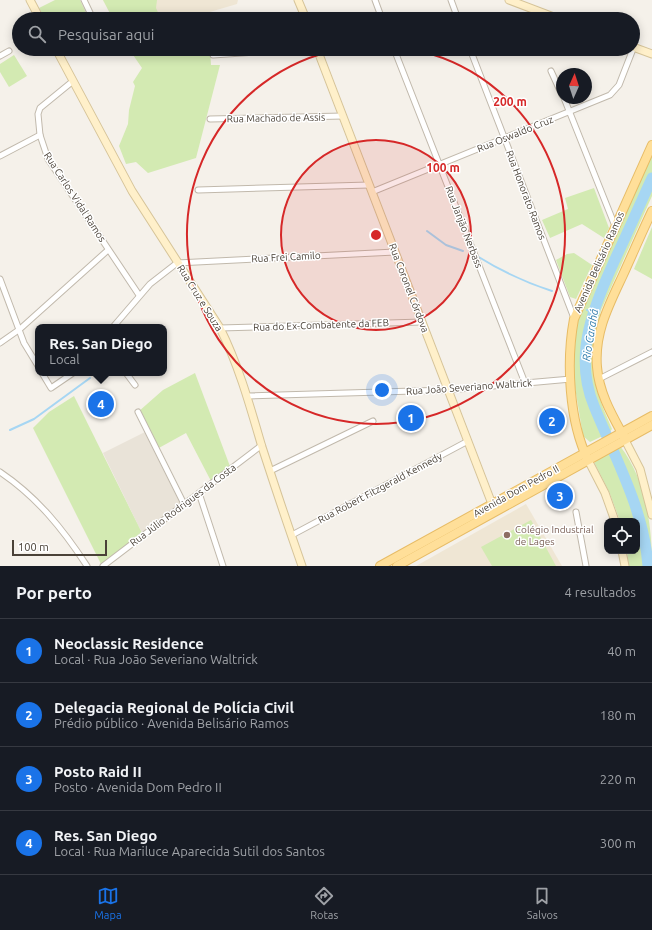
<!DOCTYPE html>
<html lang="pt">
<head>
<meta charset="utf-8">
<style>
  :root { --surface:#171b24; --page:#242831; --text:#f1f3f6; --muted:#9ea1a6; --line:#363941; --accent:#1a73e8 }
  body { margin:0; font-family:Ubuntu,sans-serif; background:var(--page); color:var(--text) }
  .controls { position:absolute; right:12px; bottom:12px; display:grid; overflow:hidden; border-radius:8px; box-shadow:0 2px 10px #0003 }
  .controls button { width:36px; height:36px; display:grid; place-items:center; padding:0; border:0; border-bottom:1px solid var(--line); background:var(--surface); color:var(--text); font:20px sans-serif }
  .compass { position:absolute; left:556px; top:68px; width:36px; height:36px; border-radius:50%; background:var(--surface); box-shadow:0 2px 10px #0003; rotate:3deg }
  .scale { position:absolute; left:12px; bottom:10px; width:95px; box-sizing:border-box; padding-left:4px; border:2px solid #4a4238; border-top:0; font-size:11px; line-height:14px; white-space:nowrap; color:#4a4238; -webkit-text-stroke:3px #fff; paint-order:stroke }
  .you { position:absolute; left:382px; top:390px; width:14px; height:14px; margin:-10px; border:3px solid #fff; border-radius:50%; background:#1a73e8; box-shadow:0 0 0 6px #1a73e833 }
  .badge { display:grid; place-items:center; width:26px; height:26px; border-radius:50%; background:var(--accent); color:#fff; font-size:13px; font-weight:700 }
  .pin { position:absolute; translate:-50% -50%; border:2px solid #fff; box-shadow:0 1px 4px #0006 }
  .popup { position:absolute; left:35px; top:324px; width:132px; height:52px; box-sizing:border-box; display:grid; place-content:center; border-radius:8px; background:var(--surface); filter:drop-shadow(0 1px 3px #0005); font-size:13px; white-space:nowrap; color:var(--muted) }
  .popup b { font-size:15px; color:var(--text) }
  .popup::after { content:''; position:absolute; left:50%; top:100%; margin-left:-8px; border:8px solid transparent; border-top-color:var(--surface) }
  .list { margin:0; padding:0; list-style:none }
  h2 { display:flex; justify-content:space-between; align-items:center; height:52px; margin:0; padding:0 16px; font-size:17px }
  h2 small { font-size:13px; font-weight:400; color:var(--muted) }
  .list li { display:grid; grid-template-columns:26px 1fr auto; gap:12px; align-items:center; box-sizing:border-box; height:64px; padding:0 16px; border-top:1px solid var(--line) }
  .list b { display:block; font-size:15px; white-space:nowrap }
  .list p { margin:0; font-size:13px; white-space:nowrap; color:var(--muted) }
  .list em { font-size:13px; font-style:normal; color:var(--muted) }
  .icon { flex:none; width:22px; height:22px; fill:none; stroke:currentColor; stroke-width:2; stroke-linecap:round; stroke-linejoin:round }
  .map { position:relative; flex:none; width:652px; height:566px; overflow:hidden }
  .search { position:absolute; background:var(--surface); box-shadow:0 2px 10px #0003; left:12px; right:12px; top:12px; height:44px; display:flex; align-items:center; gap:10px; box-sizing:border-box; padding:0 14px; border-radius:22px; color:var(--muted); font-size:15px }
  .sheet { height:308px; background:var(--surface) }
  nav { display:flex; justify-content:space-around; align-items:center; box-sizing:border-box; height:56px; border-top:1px solid var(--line); background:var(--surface); font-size:11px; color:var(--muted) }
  nav a { display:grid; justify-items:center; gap:2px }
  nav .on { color:var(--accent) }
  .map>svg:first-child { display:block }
</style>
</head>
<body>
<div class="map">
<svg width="652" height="566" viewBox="0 0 652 566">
  <rect width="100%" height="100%" fill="#f5f1ea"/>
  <!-- residential -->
  <polygon fill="#e9e3d8" points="147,431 184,504 143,535 103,453"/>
  <!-- education -->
  <g fill="#efe6d4">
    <polygon points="103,0 238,0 237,4 186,19 113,19"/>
    <polygon points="526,504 562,566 416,566"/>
  </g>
  <!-- green -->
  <g fill="#d3eab2">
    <polygon points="55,0 80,0 89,19 45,19 39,8"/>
    <polygon points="103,0 157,0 156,8 161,19 113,19"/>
    <polygon points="129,49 210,49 211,65 220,65 196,158 148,173 136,162 126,164 119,146 128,124 129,110 135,86 133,82 142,68"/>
    <polygon points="14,55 27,76 9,87 0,72 0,64"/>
    <polygon points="652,154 652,196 601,310 594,340 592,360 596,387 603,408 612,429 609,433 590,442 583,436 573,375 572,350 579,315"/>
    <polygon points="594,188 609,228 604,238 582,224 550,238 542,220 568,209 565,198"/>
    <polygon points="652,227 652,279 634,269"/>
    <polygon points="574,253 592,265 576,299 570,297 556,260 567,254"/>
    <polygon points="195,373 231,469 212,483 186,433 157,449 138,412 163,390"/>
    <polygon points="74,396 143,535 102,566 33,428 49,412"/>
    <path d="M620 446C646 479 652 526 652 566H629L627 551H637V521H620L610 494 595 464V461Z"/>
    <polygon points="531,520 556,566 492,566 481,547"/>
  </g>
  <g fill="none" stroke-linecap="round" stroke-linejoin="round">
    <!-- stream -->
    <g stroke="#a6d6f3" stroke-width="2">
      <polyline points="427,231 446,245 463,251"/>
      <path d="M477 256C501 271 524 282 552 291"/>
      <polyline points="587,310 592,312"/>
      <polyline points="10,430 34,419 90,378"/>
    </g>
    <!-- river -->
    <path stroke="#a6d6f3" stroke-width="11" d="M648 566C644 509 615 458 594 406 572 353 595 304 617 255 629 230 640 204 652 178"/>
    <defs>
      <g id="street">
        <polyline points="84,0 93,19"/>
        <polyline points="375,0 382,19"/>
        <polyline points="451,0 458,19"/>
        <polyline points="394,49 525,383"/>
        <polyline points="470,49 574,318"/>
        <polyline points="58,54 67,49"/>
        <polyline points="213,55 300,49"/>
        <polyline points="0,56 9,51"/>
        <polyline points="551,71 562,95"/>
        <polyline points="73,81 40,108 38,114 40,135 48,159 139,295"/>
        <polyline points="564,98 615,226"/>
        <polyline points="210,119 343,116"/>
        <polyline points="0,156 40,135"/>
        <polyline points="198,190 369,185"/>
        <polyline points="372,192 610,95 619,85 633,49"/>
        <polyline points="0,279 24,343 38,366"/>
        <polyline points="113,327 150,284 177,263 395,252"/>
        <polyline points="220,328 422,322"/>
        <polyline points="0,343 20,329 108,250"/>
        <polyline points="42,373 51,388 73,373"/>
        <polyline points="126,373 135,385"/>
        <polyline points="599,379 652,352"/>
        <polyline points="247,396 448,390 571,379"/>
        <polyline points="138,412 184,504"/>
        <polyline points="270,471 373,421"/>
        <path d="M0 472C37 497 63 529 87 566"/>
        <polyline points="199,493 223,566"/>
        <polyline points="576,512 586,566"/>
        <polyline points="292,535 468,441"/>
        <polyline points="103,566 262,445"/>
      </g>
      <g id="secondary">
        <polyline points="30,0 40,19"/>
        <polyline points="298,0 306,19"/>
        <polyline points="509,0 559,19"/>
        <polyline points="633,47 652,54"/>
        <path d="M56 49 132 191 220 328C239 366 250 406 262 447 275 487 288 526 302 566"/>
        <polyline points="317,49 492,504"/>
        <polyline points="625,440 640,469 652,515"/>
        <polyline points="588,460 605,493 615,521"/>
        <polyline points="622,551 625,566"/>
      </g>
      <g id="primary">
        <path d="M624 437C612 415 599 393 597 367 594 333 609 305 623 275 633 253 642 232 652 211"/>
        <path d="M588 460C569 421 566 362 574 319L652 145"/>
        <polyline points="380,566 652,416"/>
        <polyline points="397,566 652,425"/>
      </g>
    </defs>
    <!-- street casing -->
    <use href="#street" stroke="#c1b9ac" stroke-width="7"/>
    <!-- secondary casing -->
    <use href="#secondary" stroke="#d6c499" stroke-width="9"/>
    <!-- primary casing -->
    <use href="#primary" stroke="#e7bc66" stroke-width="10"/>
    <!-- street -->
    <use href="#street" stroke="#fff" stroke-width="5"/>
    <!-- secondary -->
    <use href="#secondary" stroke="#fff0ca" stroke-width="7"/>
    <!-- primary -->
    <use href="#primary" stroke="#ffdf99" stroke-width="8"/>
  </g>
  <!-- distance rings -->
  <circle cx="376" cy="235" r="95" fill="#d62828" fill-opacity=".12"/>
  <g fill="none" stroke="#d62828" stroke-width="2">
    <circle cx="376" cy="235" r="95"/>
    <path d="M410 49A189 189 0 1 1 342 49"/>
  </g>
  <!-- markers -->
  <circle fill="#8d6e63" stroke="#fff" stroke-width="1.5" cx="507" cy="535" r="4"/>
  <g text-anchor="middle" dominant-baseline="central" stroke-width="3" stroke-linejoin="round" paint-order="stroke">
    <!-- street labels -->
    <g font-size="10" fill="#4a4238" stroke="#fff">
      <text transform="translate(276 118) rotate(-1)">Rua Machado de Assis</text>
      <text transform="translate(515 134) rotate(-22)">Rua Oswaldo Cruz</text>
      <text transform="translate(526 195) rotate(69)">Rua Honorato Ramos</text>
      <text transform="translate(75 197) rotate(57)">Rua Carlos Vidal Ramos</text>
      <text transform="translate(464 227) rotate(69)">Rua Janjão Nerbass</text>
      <text transform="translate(286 257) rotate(-3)">Rua Frei Camilo</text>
      <text transform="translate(599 262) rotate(-66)">Avenida Belisário Ramos</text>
      <text transform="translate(409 288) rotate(69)">Rua Coronel Córdova</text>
      <text transform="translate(200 298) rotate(58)">Rua Cruz e Souza</text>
      <text transform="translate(321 325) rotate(-2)">Rua do Ex-Combatente da FEB</text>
      <text transform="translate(469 387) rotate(-4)">Rua João Severiano Waltrick</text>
      <text transform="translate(380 488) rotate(-28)">Rua Robert Fitzgerald Kennedy</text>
      <text transform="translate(516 491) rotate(-29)">Avenida Dom Pedro II</text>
      <text transform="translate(183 505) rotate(-37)">Rua Júlio Rodrigues da Costa</text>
    </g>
    <!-- education labels -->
    <g font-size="10" fill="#785e54" stroke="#fff" text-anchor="start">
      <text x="515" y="529">Colégio Industrial<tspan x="515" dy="12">de Lages</tspan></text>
    </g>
    <!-- water labels -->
    <g font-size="11" font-style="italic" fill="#2978a9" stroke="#fff">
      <text transform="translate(590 335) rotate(-81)">Rio Carahá</text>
    </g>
  </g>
  <circle cx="376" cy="235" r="6" fill="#d62828" stroke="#fff" stroke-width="2"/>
  <g font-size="12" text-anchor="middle" font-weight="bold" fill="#d62828" stroke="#fff" stroke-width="3" stroke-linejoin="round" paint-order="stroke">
    <text x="510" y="106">200 m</text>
    <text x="443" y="172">100 m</text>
  </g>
</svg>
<div class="controls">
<button><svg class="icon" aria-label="locate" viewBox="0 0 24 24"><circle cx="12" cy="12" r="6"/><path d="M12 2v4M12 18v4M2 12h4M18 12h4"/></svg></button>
</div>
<svg class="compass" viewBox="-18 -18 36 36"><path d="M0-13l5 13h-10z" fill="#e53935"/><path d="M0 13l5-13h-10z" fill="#9ea1a6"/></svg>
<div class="scale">100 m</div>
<div class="you"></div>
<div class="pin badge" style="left:411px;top:418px">1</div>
<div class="pin badge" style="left:552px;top:421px">2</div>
<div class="pin badge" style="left:560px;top:496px">3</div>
<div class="pin badge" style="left:101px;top:404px">4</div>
<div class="popup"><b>Res. San Diego</b>Local</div>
<div class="search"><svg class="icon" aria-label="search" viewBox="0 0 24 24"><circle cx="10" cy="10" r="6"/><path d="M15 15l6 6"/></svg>Pesquisar aqui</div>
</div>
<section class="sheet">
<h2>Por perto<small>4 resultados</small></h2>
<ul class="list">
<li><span class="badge">1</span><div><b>Neoclassic Residence</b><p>Local · Rua João Severiano Waltrick</p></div><em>40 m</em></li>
<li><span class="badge">2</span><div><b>Delegacia Regional de Polícia Civil</b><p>Prédio público · Avenida Belisário Ramos</p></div><em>180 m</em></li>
<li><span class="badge">3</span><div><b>Posto Raid II</b><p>Posto · Avenida Dom Pedro II</p></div><em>220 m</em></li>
<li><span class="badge">4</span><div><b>Res. San Diego</b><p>Local · Rua Mariluce Aparecida Sutil dos Santos</p></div><em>300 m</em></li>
</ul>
</section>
<nav>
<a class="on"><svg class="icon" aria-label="map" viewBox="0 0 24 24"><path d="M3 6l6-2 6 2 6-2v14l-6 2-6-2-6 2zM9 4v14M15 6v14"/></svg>Mapa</a>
<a><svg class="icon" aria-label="directions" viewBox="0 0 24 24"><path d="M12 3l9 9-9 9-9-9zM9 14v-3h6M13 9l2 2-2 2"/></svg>Rotas</a>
<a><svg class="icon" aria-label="saved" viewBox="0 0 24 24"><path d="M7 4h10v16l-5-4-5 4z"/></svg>Salvos</a>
</nav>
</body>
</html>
